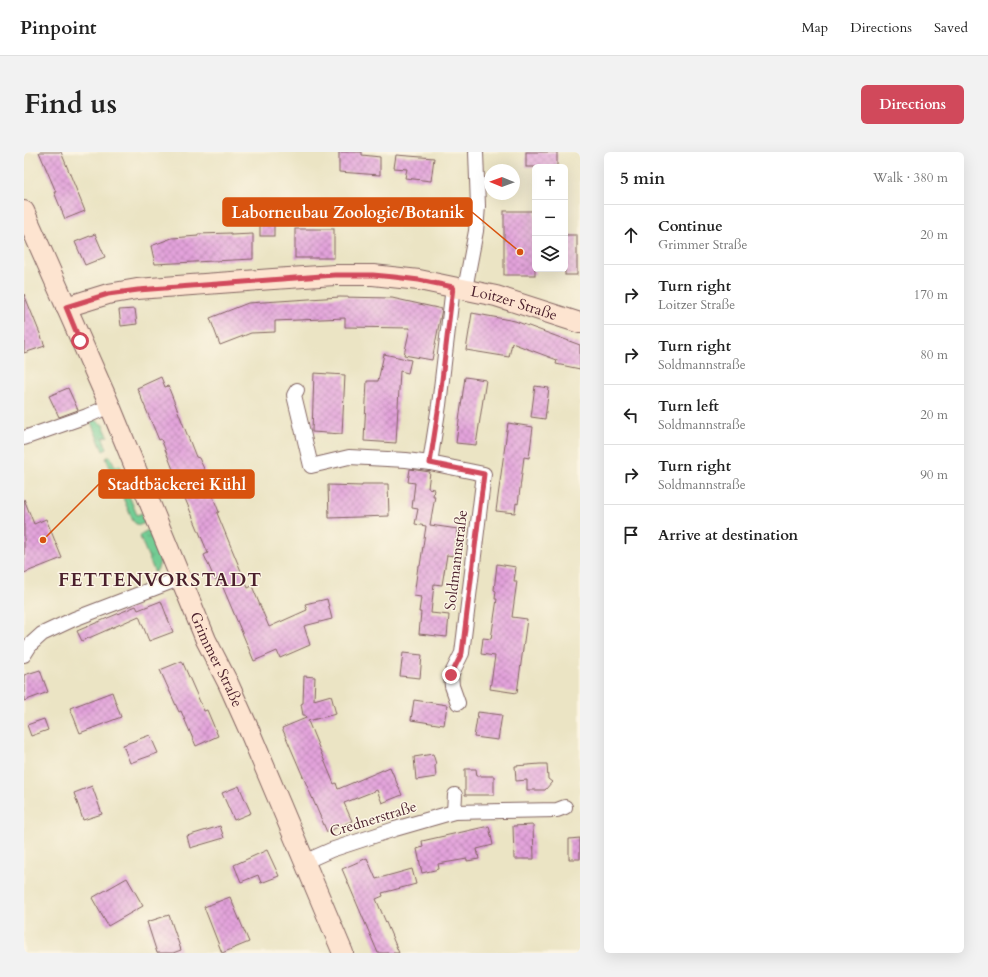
<!DOCTYPE html>
<html lang="en">
<head>
<meta charset="utf-8">
<style>
  :root { --surface:#fff; --page:#f2f2f2; --text:#222; --muted:#767676; --line:#e0e0e0; --accent:#d1495b }
  body { margin:0; font-family:Cardo,serif; background:var(--page); color:var(--text) }
  .controls { position:absolute; right:12px; top:12px; display:grid; overflow:hidden; border-radius:6px; box-shadow:0 4px 16px #0002 }
  .controls button { width:36px; height:36px; display:grid; place-items:center; padding:0; border:0; border-bottom:1px solid var(--line); background:var(--surface); color:var(--text); font:20px sans-serif }
  .compass { position:absolute; left:460px; top:12px; width:36px; height:36px; border-radius:50%; background:var(--surface); box-shadow:0 4px 16px #0002; rotate:271deg }
  .stop { position:absolute; width:12px; height:12px; margin:-9px; border:3px solid #d1495b; border-radius:50%; background:#fff }
  .stop.end { background:#d1495b; border-color:#fff; box-shadow:0 1px 4px #0008 }
  .list { margin:0; padding:0; list-style:none }
  h2 { display:flex; justify-content:space-between; align-items:center; height:52px; margin:0; padding:0 16px; font-size:17px }
  h2 small { font-size:13px; font-weight:400; color:var(--muted) }
  .list li { display:grid; grid-template-columns:26px 1fr auto; gap:12px; align-items:center; box-sizing:border-box; height:60px; padding:0 16px; border-top:1px solid var(--line) }
  .list b { display:block; font-size:15px; white-space:nowrap }
  .list p { margin:0; font-size:13px; white-space:nowrap; color:var(--muted) }
  .list em { font-size:13px; font-style:normal; color:var(--muted) }
  .icon { flex:none; width:22px; height:22px; fill:none; stroke:currentColor; stroke-width:2; stroke-linecap:round; stroke-linejoin:round }
  .map { position:relative; flex:none; width:556px; height:801px; overflow:hidden; border-radius:6px }
  header { display:flex; align-items:center; gap:24px; box-sizing:border-box; height:56px; padding:0 20px; background:var(--surface); border-bottom:1px solid var(--line) }
  header strong { font-size:19px }
  nav { display:flex; gap:22px; margin-inline-start:auto; font-size:14px }
  .intro { display:flex; align-items:center; justify-content:space-between; box-sizing:border-box; height:96px; padding:0 24px }
  h1 { margin:0; font-size:28px }
  .button { padding:10px 18px; border-radius:6px; background:var(--accent); color:#fff; font-size:14px; font-weight:700 }
  main { display:flex; gap:24px; padding:0 24px }
  aside { flex:1; background:var(--surface); border-radius:6px; box-shadow:0 4px 16px #0002 }
  .map>svg:first-child { display:block }
</style>
</head>
<body>
<header>
<strong>Pinpoint</strong>
<nav><a>Map</a><a>Directions</a><a>Saved</a></nav>
</header>
<div class="intro"><h1>Find us</h1><a class="button">Directions</a></div>
<main>
<div class="map">
<svg width="556" height="801" viewBox="0 0 556 801">
  <defs>
    <pattern id="grass-tufts" width="24" height="20" patternUnits="userSpaceOnUse"><rect width="24" height="20" fill="#73cd94"/><path d="M3 7l-1-3M5 7V3M7 7l1-3M15 17l-1-3M17 17v-4M19 17l1-3" fill="none" stroke="#60a679"/></pattern>
    <pattern id="building-cross-hatch" width="8" height="8" patternUnits="userSpaceOnUse"><rect width="8" height="8" fill="#e3a3db"/><path d="M0 0l8 8M0 8l8-8" fill="none" stroke="#ba84b2"/></pattern>
  </defs>
  <rect width="100%" height="100%" fill="#fcf5e5"/>
  <filter id="ink" filterUnits="userSpaceOnUse"><feTurbulence type="fractalNoise" baseFrequency=".025" numOctaves="2"/><feDisplacementMap in="SourceGraphic" scale="8" xChannelSelector="R" yChannelSelector="G"/><feConvolveMatrix kernelMatrix="1 2 1 2 8 2 1 2 1" color-interpolation-filters="sRGB"/></filter>
  <filter id="wash" filterUnits="userSpaceOnUse"><feTurbulence type="fractalNoise" baseFrequency=".012" numOctaves="4" result="noise"/><feDisplacementMap in="SourceGraphic" scale="16" xChannelSelector="R" yChannelSelector="G"/><feGaussianBlur stdDeviation="0.9" result="paint"/><feColorMatrix in="noise" values="0 0 0 0 0 0 0 0 0 0 0 0 0 0 0 0 0 1.4 0 .05"/><feComposite in="paint" operator="in"/></filter>
  <g filter="url(#wash)">
    <rect width="100%" height="100%" fill="#ebe4c4"/>
    <!-- grass -->
    <g fill="url(#grass-tufts)" stroke="#5e7660">
      <polygon points="70,267 79,273 84,284 79,286 83,297 79,299 66,268"/>
      <path d="M86 304 91 314 96 313 98 317 95 319 113 363 118 361 121 371C116 373 113 374 109 369L82 306Z"/>
      <path d="M126 377C132 391 142 407 131 421L116 385 117 382Z"/>
    </g>
    <g id="blocks">
      <!-- building -->
      <g fill="url(#building-cross-hatch)">
        <polygon points="15,0 37,0 61,59 41,67 30,40 32,40"/>
        <polygon points="315,0 338,0 338,3 356,5 356,23 315,20"/>
        <rect x="502" y="0" width="31" height="15"/>
        <polygon points="372,3 410,6 407,29 381,26 383,17 370,16"/>
        <rect x="480" y="59" width="31" height="64"/>
        <rect x="236" y="71" width="14" height="13"/>
        <rect x="271" y="77" width="39" height="29"/>
        <polygon points="207,81 207,83 229,82 229,107 131,112 127,94 148,86 174,84 174,82"/>
        <polygon points="71,82 81,105 61,113 51,90"/>
        <rect x="541" y="83" width="12" height="40"/>
        <polygon points="0,142 21,194 0,201"/>
        <polygon points="316,145 368,146 418,157 408,208 380,203 386,176 321,175 321,166 251,169 251,180 227,181 196,193 186,166 224,151"/>
        <polygon points="111,157 113,172 97,174 95,158"/>
        <polygon points="448,161 491,169 556,193 556,217 532,212 533,208 488,191 485,205 442,198"/>
        <polygon points="360,202 387,208 384,221 376,219 372,291 340,289 343,229 354,229"/>
        <polygon points="290,221 321,223 318,282 288,280"/>
        <polygon points="137,225 141,235 144,234 172,305 175,306 182,321 180,322 195,360 193,361 224,436 228,434 245,475 283,458 281,452 303,447 308,467 280,474 286,493 256,506 253,499 230,509 195,426 191,428 180,403 184,401 154,330 158,322 150,320 137,287 135,288 113,236"/>
        <polygon points="441,225 462,228 452,293 432,291"/>
        <polygon points="511,234 525,236 521,267 507,265"/>
        <polygon points="44,236 54,258 35,265 25,244"/>
        <polygon points="484,271 509,275 505,306 500,305 494,352 492,351 491,361 472,359"/>
        <polygon points="386,317 406,320 404,336 410,337 409,344 411,344 406,373 434,377 430,404 423,403 418,433 410,432 407,461 425,463 423,485 395,482 397,460 395,460 397,445 390,444 394,414 396,414 402,374 391,372 394,357 388,356 391,331 384,330"/>
        <polygon points="338,332 364,332 365,364 305,366 304,333 338,334"/>
        <polygon points="0,347 10,372 22,367 38,406 0,421"/>
        <polygon points="473,412 492,415 490,429 493,429 488,465 503,467 493,541 466,537 471,504 457,502 459,486 467,487 473,447 471,447 472,439 470,438"/>
        <polygon points="137,449 149,480 125,489 115,464 58,489 53,479 112,454 114,458"/>
        <polygon points="379,501 398,503 396,526 376,524"/>
        <polygon points="158,509 180,559 183,558 194,584 172,594 157,559 155,560 136,518"/>
        <polygon points="16,518 24,540 0,549 0,523"/>
        <polygon points="280,524 291,525 290,548 307,543 312,562 284,569 310,632 312,631 314,637 366,615 378,643 358,651 353,638 320,651 328,669 303,680 258,576 282,566 281,563 279,563 277,552 279,551"/>
        <polygon points="88,540 97,565 56,581 46,556"/>
        <polygon points="390,548 423,553 420,573 387,568"/>
        <polygon points="454,560 478,563 474,588 450,585"/>
        <polygon points="20,567 24,578 7,584 3,573"/>
        <polygon points="126,583 134,601 106,611 99,593"/>
        <polygon points="409,602 412,612 411,614 412,625 392,628 390,605"/>
        <polygon points="516,612 523,612 524,627 528,630 521,638 503,638 503,628 492,629 491,614"/>
        <polygon points="441,617 452,617 453,624 470,624 470,643 441,643"/>
        <polygon points="68,634 78,662 59,668 50,641"/>
        <polygon points="215,634 227,661 210,668 198,641"/>
        <polygon points="509,673 510,707 490,707 489,674"/>
        <polygon points="196,674 200,686 166,696 163,684"/>
        <polygon points="465,674 469,693 453,697 455,707 443,709 443,707 414,712 415,717 398,721 393,697 399,695 398,689"/>
        <polygon points="556,686 556,707 545,707 545,687"/>
        <polygon points="243,698 255,724 237,731 234,723 217,730 210,713"/>
        <polygon points="343,706 352,727 388,717 392,732 358,741 359,744 352,747 375,801 354,801 318,717"/>
        <polygon points="103,726 119,754 84,774 68,746"/>
        <polygon points="206,745 225,790 198,801 180,755"/>
        <polygon points="145,763 157,798 149,801 133,801 123,770"/>
      </g>
    </g>
  </g>
  <g filter="url(#ink)">
    <use href="#blocks" fill-opacity="0" stroke="#826461" stroke-width="1"/>
    <g fill="none" stroke-linecap="round" stroke-linejoin="round">
      <defs>
        <g id="street">
          <polyline points="429,135 415,253 406,311 460,322 438,501 427,523 428,534 434,551"/>
          <polyline points="441,137 452,79 454,54 452,0"/>
          <polyline points="273,238 270,243 287,314 325,305 382,308 406,311"/>
          <polyline points="0,286 63,264 86,254"/>
          <polyline points="0,503 7,492 18,482 50,467 157,426"/>
          <polyline points="430,660 431,643"/>
          <polyline points="280,710 307,698 371,677 430,660 533,658 541,655"/>
        </g>
        <g id="secondary">
          <path id="s1" d="M0 59 86 254 182 488 204 531 225 578 319 801"/>
          <path id="s2" d="M42 155 84 142 113 137 249 127 311 123H349L395 128 472 144 556 171"/>
        </g>
      </defs>
      <!-- street casing -->
      <use href="#street" stroke="#826461" stroke-width="16"/>
      <!-- secondary casing -->
      <use href="#secondary" stroke="#826461" stroke-width="22"/>
      <!-- street -->
      <use href="#street" stroke="#fff" stroke-width="14"/>
      <!-- secondary -->
      <use href="#secondary" stroke="#fde4d0" stroke-width="20"/>
    </g>
  </g>
  <g fill="none" stroke-linecap="round" stroke-linejoin="round" filter="url(#ink)">
    <!-- route -->
    <polyline stroke="#d1495b" stroke-width="5" points="56,189 42,155 84,142 114,138 311,123 349,123 370,125 395,128 429,135 415,253 406,311 460,322 438,501 427,523"/>
  </g>
  <g text-anchor="middle" dominant-baseline="central" stroke-width="3" stroke-linejoin="round" paint-order="stroke">
    <!-- street labels -->
    <g font-size="15" fill="#4a1f2b" stroke="#fcf5e5">
      <text stroke="none"><textPath href="#s2" startOffset="454">Loitzer Straße</textPath></text>
      <text transform="translate(432 408) rotate(-83)">Soldmannstraße</text>
      <text stroke="none"><textPath href="#s1" startOffset="488">Grimmer Straße</textPath></text>
      <text transform="translate(349 667) rotate(-17)">Crednerstraße</text>
    </g>
    <!-- district labels -->
    <g font-size="19" font-weight="bold" letter-spacing="1" fill="#4a1f2b" stroke="#fcf5e5">
      <text x="136" y="428">FETTENVORSTADT</text>
    </g>
  </g>
  <!-- callouts -->
  <path fill="none" stroke="#d8530f" stroke-width="1.5" d="M496 100L448 60M19 388L75 332"/>
  <g fill="#d8530f" stroke="#fcf5e5" stroke-width="1.5">
    <circle cx="496" cy="100" r="4"/>
    <circle cx="19" cy="388" r="4"/>
  </g>
  <g fill="#d8530f" stroke="#d8530f" stroke-width="1.5">
    <rect x="199" y="46" width="249" height="28" rx="4"/>
    <rect x="75" y="318" width="155" height="28" rx="4"/>
  </g>
  <g font-size="16" text-anchor="middle" font-weight="bold" fill="#fff">
    <text x="324" y="66">Laborneubau Zoologie/Botanik</text>
    <text x="153" y="338">Stadtbäckerei Kühl</text>
  </g>
</svg>
<div class="controls">
<button>+</button>
<button>−</button>
<button><svg class="icon" aria-label="layers" viewBox="0 0 24 24"><path d="M12 4l9 5-9 5-9-5zM3 14l9 5 9-5"/></svg></button>
</div>
<svg class="compass" viewBox="-18 -18 36 36"><path d="M0-13l5 13h-10z" fill="#e53935"/><path d="M0 13l5-13h-10z" fill="#767676"/></svg>
<div class="stop" style="left:56px;top:189px"></div>
<div class="stop end" style="left:427px;top:523px"></div>
</div>
<aside>
<h2>5 min<small>Walk · 380 m</small></h2>
<ul class="list">
<li><svg class="icon" aria-label="ahead" viewBox="0 0 24 24"><path d="M12 20V5M6 11l6-6 6 6"/></svg><div><b>Continue</b><p>Grimmer Straße</p></div><em>20 m</em></li>
<li><svg class="icon" aria-label="right" viewBox="0 0 24 24"><path d="M7 20v-9h11M14 6l5 5-5 5"/></svg><div><b>Turn right</b><p>Loitzer Straße</p></div><em>170 m</em></li>
<li><svg class="icon" aria-label="right" viewBox="0 0 24 24"><path d="M7 20v-9h11M14 6l5 5-5 5"/></svg><div><b>Turn right</b><p>Soldmannstraße</p></div><em>80 m</em></li>
<li><svg class="icon" aria-label="left" viewBox="0 0 24 24"><path d="M17 20v-9H6M10 6l-5 5 5 5"/></svg><div><b>Turn left</b><p>Soldmannstraße</p></div><em>20 m</em></li>
<li><svg class="icon" aria-label="right" viewBox="0 0 24 24"><path d="M7 20v-9h11M14 6l5 5-5 5"/></svg><div><b>Turn right</b><p>Soldmannstraße</p></div><em>90 m</em></li>
<li><svg class="icon" aria-label="arrive" viewBox="0 0 24 24"><path d="M6 21V4h12l-3 4 3 4H6"/></svg><div><b>Arrive at destination</b></div></li>
</ul>
</aside>
</main>
</body>
</html>
